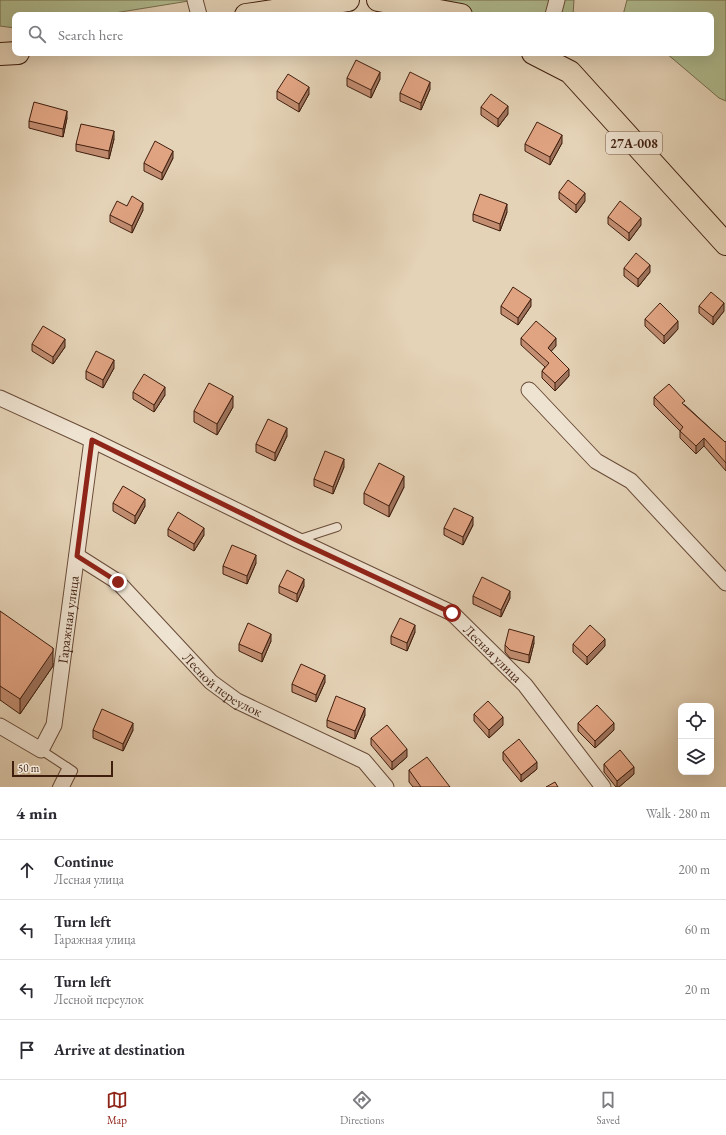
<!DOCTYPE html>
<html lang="en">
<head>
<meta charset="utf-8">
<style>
  :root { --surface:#fff; --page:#f2f2f3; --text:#2b2b33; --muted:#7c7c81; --line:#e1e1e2; --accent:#8f2418 }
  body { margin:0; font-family:"EB Garamond",serif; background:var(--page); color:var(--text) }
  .controls { position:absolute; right:12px; bottom:12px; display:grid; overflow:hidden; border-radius:8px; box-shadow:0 4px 16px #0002 }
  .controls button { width:36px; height:36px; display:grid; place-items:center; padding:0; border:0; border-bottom:1px solid var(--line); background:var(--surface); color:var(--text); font:20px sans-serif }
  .scale { position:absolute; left:12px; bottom:10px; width:101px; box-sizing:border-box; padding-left:4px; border:2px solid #401e0e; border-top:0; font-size:11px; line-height:14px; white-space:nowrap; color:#401e0e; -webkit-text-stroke:3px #eee2d0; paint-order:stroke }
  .stop { position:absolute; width:12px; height:12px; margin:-9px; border:3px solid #8f2418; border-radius:50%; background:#fff }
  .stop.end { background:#8f2418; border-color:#fff; box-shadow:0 1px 4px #0008 }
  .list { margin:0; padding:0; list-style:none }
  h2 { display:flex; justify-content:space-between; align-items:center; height:52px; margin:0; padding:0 16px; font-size:17px }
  h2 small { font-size:13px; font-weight:400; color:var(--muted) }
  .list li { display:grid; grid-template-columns:26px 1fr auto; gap:12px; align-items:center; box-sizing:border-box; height:60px; padding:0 16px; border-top:1px solid var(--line) }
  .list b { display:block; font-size:15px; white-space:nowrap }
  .list p { margin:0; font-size:13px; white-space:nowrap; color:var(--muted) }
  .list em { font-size:13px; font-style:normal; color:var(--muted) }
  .icon { flex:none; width:22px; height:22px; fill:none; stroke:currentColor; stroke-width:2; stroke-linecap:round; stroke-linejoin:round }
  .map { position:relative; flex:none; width:726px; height:787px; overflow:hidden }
  .search { position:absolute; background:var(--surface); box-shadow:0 4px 16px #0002; left:12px; right:12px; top:12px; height:44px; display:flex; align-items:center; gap:10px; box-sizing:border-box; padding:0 14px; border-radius:8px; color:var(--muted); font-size:15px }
  .sheet { height:292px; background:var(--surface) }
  nav { display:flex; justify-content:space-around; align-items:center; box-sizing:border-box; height:56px; border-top:1px solid var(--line); background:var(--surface); font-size:11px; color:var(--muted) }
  nav a { display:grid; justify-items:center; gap:2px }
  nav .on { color:var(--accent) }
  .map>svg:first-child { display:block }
</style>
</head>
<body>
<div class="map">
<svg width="726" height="787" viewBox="0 0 726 787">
  <rect width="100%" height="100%" fill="#e5d3b7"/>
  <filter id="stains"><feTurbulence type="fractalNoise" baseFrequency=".005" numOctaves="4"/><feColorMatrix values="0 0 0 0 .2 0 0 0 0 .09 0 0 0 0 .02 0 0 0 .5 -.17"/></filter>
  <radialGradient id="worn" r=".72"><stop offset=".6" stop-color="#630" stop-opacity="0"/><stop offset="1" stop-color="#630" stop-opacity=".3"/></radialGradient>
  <!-- green -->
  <g fill="#b1bd91" stroke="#786e50">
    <polygon points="0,0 195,0 102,15 15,15 15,28 0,26"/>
    <polygon points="414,0 574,0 573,15 459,15"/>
    <polygon points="627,0 726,0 726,101 719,98 666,53 711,53 711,15 623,15"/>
  </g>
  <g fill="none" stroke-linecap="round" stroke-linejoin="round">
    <defs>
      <g id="lane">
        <polyline points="297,540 337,527"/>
        <polyline points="41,750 73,771 65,787"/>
        <polyline points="57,787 67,767"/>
      </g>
      <g id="street">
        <polyline points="195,0 199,15"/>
        <polyline points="553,15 557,0"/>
        <polyline points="529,390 596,461 631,481 726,583"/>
        <path id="s1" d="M0 398 92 440 297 540 452 613 525 685 603 787"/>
        <path id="s2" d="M77 556 118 582 211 682 237 701 364 761 386 787"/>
        <path id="s3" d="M0 726 41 750 54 725 92 440"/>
      </g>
      <g id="primary">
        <polyline points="378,0 461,15"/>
        <polyline points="246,15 348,0"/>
        <polyline points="533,53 570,72 726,244"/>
        <polyline points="0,54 18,53"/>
      </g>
    </defs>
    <!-- lane casing -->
    <use href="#lane" stroke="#694b38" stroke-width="10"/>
    <!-- street casing -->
    <use href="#street" stroke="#694b38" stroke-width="17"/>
    <!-- primary casing -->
    <use href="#primary" stroke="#401e0e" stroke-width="24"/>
    <!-- lane -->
    <use href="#lane" stroke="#eee2d0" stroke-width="8"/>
    <!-- street -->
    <use href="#street" stroke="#eee2d0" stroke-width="15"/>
    <!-- primary -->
    <use href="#primary" stroke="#e5d3b7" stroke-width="22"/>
  </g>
  <!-- wall -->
  <g fill="#c28d71" stroke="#401e0e">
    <polygon points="347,78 380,79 371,98 347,86"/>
    <polygon points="430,89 421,110 400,101 400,93"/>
    <polygon points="277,91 309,94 299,112 277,99"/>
    <polygon points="481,107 508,114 498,127 481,115"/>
    <polygon points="67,118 63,137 29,128 29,121"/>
    <polygon points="114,139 109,159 76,151 76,144"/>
    <polygon points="562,143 550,165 525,151 525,144"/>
    <polygon points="173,158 162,180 144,171 144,163"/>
    <polygon points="559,192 585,201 576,213 559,199"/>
    <polygon points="127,206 143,210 132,233 110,222 110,215"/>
    <polygon points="507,212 500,231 473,221 473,214"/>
    <polygon points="608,217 641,225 629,241 608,224"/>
    <polygon points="624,268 650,272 638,287 624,276"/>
    <polygon points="501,306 531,306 518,325 501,314"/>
    <polygon points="699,306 724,311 713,325 699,313"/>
    <polygon points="645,319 678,329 664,344 645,326"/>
    <polygon points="521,338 556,346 551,351 569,376 555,391 542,378 542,371 545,367 521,345"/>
    <polygon points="32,344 65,347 53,364 32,351"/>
    <polygon points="114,368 103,388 86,379 86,371"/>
    <polygon points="133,392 165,395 154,412 133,399"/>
    <polygon points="654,397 685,405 725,442 726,441 726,471 704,446 696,454 680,438 680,431 654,405"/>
    <polygon points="233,407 217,435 194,422 194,411"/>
    <polygon points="287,436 275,461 256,452 256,444"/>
    <polygon points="344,467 333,494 314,486 314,479"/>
    <polygon points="404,487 389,517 364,504 364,493"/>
    <polygon points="113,503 145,506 135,524 113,511"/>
    <polygon points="473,525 463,545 444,535 444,528"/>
    <polygon points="168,529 204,535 194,551 168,536"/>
    <polygon points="256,563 247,584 223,574 223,566"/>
    <polygon points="279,586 304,586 297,602 279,593"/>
    <polygon points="473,596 510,598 501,617 473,604"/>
    <polygon points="0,611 53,663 53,666 20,714 0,700"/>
    <polygon points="415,632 407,651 391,644 391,636"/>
    <polygon points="271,641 262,662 239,651 239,644"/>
    <polygon points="534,643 529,663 510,658 505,652 505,645"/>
    <polygon points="573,644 605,646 587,665 573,652"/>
    <polygon points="325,682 316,702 292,692 292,684"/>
    <polygon points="474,714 503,725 489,738 474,721"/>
    <polygon points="365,715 355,739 327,727 327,720"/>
    <polygon points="578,723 614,730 595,748 578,731"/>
    <polygon points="93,730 133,730 123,751 93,738"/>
    <polygon points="371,738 407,757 392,770 371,745"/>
    <polygon points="503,752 537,769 521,782 503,760"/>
    <polygon points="604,764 634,774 619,787 616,787 604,772"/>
    <polygon points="409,770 450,787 413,787 409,782"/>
  </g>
  <!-- shaded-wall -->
  <g fill="#9e735c" stroke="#401e0e">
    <polygon points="380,72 380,79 371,98 371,90"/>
    <polygon points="430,82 430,89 421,110 421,103"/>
    <polygon points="309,87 309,94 299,112 299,104"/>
    <polygon points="508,106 508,114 498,127 498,119"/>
    <polygon points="67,111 67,118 63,137 63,129"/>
    <polygon points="114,131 114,139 109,159 109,151"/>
    <polygon points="562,135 562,143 550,165 550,157"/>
    <polygon points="173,151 173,158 162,180 162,173"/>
    <polygon points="585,193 585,201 576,213 576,205"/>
    <polygon points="143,203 143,210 132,233 132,226"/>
    <polygon points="507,204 507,212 500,231 500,224"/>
    <polygon points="641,218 641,225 629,241 629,233"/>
    <polygon points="650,265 650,272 638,287 638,279"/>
    <polygon points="531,299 531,306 518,325 518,318"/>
    <polygon points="724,303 724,311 713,325 713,317"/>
    <polygon points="678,321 678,329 664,344 664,336"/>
    <polygon points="556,338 556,346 548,355 548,348"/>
    <polygon points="65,339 65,347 53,364 53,357"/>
    <polygon points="114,360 114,368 103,388 103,380"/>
    <polygon points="569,369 569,376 555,391 555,383"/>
    <polygon points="165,387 165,395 154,412 154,405"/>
    <polygon points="233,396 233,407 217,435 217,424"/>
    <polygon points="287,428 287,436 275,461 275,453"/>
    <polygon points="704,438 704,446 696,454 696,446"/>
    <polygon points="344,459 344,467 333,494 333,487"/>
    <polygon points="404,476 404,487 389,517 389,506"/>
    <polygon points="145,499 145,506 135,524 135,516"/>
    <polygon points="473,517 473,525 463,545 463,537"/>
    <polygon points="204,528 204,535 194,551 194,544"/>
    <polygon points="256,555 256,563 247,584 247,576"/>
    <polygon points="304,579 304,586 297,602 297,594"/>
    <polygon points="510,591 510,598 501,617 501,610"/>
    <polygon points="415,625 415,632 407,651 407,643"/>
    <polygon points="271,634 271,641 262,662 262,654"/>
    <polygon points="534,636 534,643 529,663 529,655"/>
    <polygon points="605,639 605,646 587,665 587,657"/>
    <polygon points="53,648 53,666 20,714 20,699"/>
    <polygon points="325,675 325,682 316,702 316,695"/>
    <polygon points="365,708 365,715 355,739 355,731"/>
    <polygon points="503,717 503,725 489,738 489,730"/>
    <polygon points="133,723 133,730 123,751 123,744"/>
    <polygon points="614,723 614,730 595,748 595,741"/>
    <polygon points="407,749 407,757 392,770 392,762"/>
    <polygon points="537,762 537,769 521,782 521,775"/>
    <polygon points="634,767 634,774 619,787 617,787 617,781"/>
  </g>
  <!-- building -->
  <g fill="#e1a483" stroke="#401e0e">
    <polygon points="356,60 380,72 371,90 347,78"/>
    <polygon points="410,72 430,82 421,103 400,93"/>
    <polygon points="288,74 309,87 299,104 277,91"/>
    <polygon points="491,94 508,106 498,119 481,107"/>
    <polygon points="34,102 67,111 63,129 29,121"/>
    <polygon points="537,122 562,135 550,157 525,144"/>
    <polygon points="81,124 114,131 109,151 76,144"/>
    <polygon points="155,141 173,151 162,173 144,163"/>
    <polygon points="568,180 585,193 576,205 559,192"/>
    <polygon points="480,194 507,204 500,224 473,214"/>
    <polygon points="132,196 143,203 132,226 110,215 117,201 127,206"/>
    <polygon points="620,201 641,218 629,233 608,217"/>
    <polygon points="636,253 650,265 638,279 624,268"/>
    <polygon points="513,287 531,299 518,318 501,306"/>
    <polygon points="711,292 724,303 713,317 699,306"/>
    <polygon points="660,303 678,321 664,336 645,319"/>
    <polygon points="536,321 556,338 548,348 569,369 555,383 542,371 549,363 521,338"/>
    <polygon points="43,326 65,339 53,357 32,344"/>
    <polygon points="96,351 114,360 103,380 86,371"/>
    <polygon points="144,374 165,387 154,405 133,392"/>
    <polygon points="209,383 233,396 217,424 194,411"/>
    <polygon points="669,384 685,401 682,403 725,442 726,441 726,463 704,438 696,446 680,431 683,427 654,397"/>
    <polygon points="268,419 287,428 275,453 256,444"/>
    <polygon points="325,451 344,459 333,487 314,479"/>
    <polygon points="379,463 404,476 389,506 364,493"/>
    <polygon points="123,486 145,499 135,516 113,503"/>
    <polygon points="454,508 473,517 463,537 444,528"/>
    <polygon points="178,512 204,528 194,544 168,529"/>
    <polygon points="232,545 256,555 247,576 223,566"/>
    <polygon points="287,570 304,579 297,594 279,586"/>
    <polygon points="482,577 510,591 501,610 473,596"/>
    <polygon points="0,611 53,648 53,651 20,699 0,686"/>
    <polygon points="400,618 415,625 407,643 391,636"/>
    <polygon points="248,623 271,634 262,654 239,644"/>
    <polygon points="590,625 605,639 587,657 573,644"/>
    <polygon points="509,629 534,636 529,655 510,650 505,645"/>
    <polygon points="301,664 325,675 316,695 292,684"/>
    <polygon points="336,696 365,708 355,731 327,720"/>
    <polygon points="488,701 503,717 489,730 474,714"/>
    <polygon points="597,705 614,723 595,741 578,723"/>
    <polygon points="102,709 133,723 123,744 93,730"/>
    <polygon points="387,725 407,749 392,762 371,738"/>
    <polygon points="519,739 537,762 521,775 503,752"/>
    <polygon points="620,750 634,767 617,781 604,764"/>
    <polygon points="427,757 450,787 421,787 409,770"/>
    <polygon points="555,782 558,787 546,787"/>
  </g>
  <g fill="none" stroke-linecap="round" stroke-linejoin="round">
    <!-- route -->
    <polyline stroke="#8f2418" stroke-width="5" points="118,582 77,556 92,440 296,540 452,613"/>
  </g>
  <g text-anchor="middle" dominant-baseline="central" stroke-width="3" stroke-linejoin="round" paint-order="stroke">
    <!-- shield labels -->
    <rect fill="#eee2d0" stroke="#745948" stroke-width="1" x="606" y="132" width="56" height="22" rx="3"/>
    <g font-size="13" font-weight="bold" fill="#401e0e">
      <text x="634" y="143">27А-008</text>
    </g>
    <!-- street labels -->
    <g font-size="14" fill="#401e0e" stroke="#eee2d0">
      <text stroke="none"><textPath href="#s3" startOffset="182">Гаражная улица</textPath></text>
      <text stroke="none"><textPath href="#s1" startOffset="558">Лесная улица</textPath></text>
      <text stroke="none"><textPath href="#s2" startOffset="196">Лесной переулок</textPath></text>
    </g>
  </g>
  <rect width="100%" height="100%" filter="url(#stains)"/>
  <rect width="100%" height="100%" fill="url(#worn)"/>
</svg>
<div class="controls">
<button><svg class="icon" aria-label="locate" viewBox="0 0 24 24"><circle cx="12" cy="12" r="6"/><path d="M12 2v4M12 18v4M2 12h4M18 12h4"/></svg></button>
<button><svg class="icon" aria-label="layers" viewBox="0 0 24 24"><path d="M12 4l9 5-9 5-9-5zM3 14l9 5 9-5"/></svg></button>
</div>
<div class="scale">50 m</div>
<div class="stop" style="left:452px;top:613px"></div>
<div class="stop end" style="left:118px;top:582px"></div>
<div class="search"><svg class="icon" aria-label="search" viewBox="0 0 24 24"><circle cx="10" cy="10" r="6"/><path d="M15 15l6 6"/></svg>Search here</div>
</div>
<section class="sheet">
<h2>4 min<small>Walk · 280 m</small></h2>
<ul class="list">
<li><svg class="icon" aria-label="ahead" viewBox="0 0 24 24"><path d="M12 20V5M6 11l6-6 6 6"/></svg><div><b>Continue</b><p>Лесная улица</p></div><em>200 m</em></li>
<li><svg class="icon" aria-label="left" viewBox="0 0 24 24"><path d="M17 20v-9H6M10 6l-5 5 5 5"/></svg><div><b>Turn left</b><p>Гаражная улица</p></div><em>60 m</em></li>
<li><svg class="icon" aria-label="left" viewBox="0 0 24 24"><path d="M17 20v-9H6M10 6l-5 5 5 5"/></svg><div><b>Turn left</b><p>Лесной переулок</p></div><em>20 m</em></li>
<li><svg class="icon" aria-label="arrive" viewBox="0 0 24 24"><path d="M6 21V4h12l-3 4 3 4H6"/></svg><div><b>Arrive at destination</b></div></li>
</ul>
</section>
<nav>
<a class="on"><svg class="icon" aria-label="map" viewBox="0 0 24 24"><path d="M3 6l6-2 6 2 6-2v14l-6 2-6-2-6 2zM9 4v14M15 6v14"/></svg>Map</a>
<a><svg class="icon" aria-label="directions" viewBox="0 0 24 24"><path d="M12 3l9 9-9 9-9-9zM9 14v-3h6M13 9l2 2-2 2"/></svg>Directions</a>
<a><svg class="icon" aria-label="saved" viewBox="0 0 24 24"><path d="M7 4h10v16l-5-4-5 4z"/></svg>Saved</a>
</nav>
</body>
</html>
